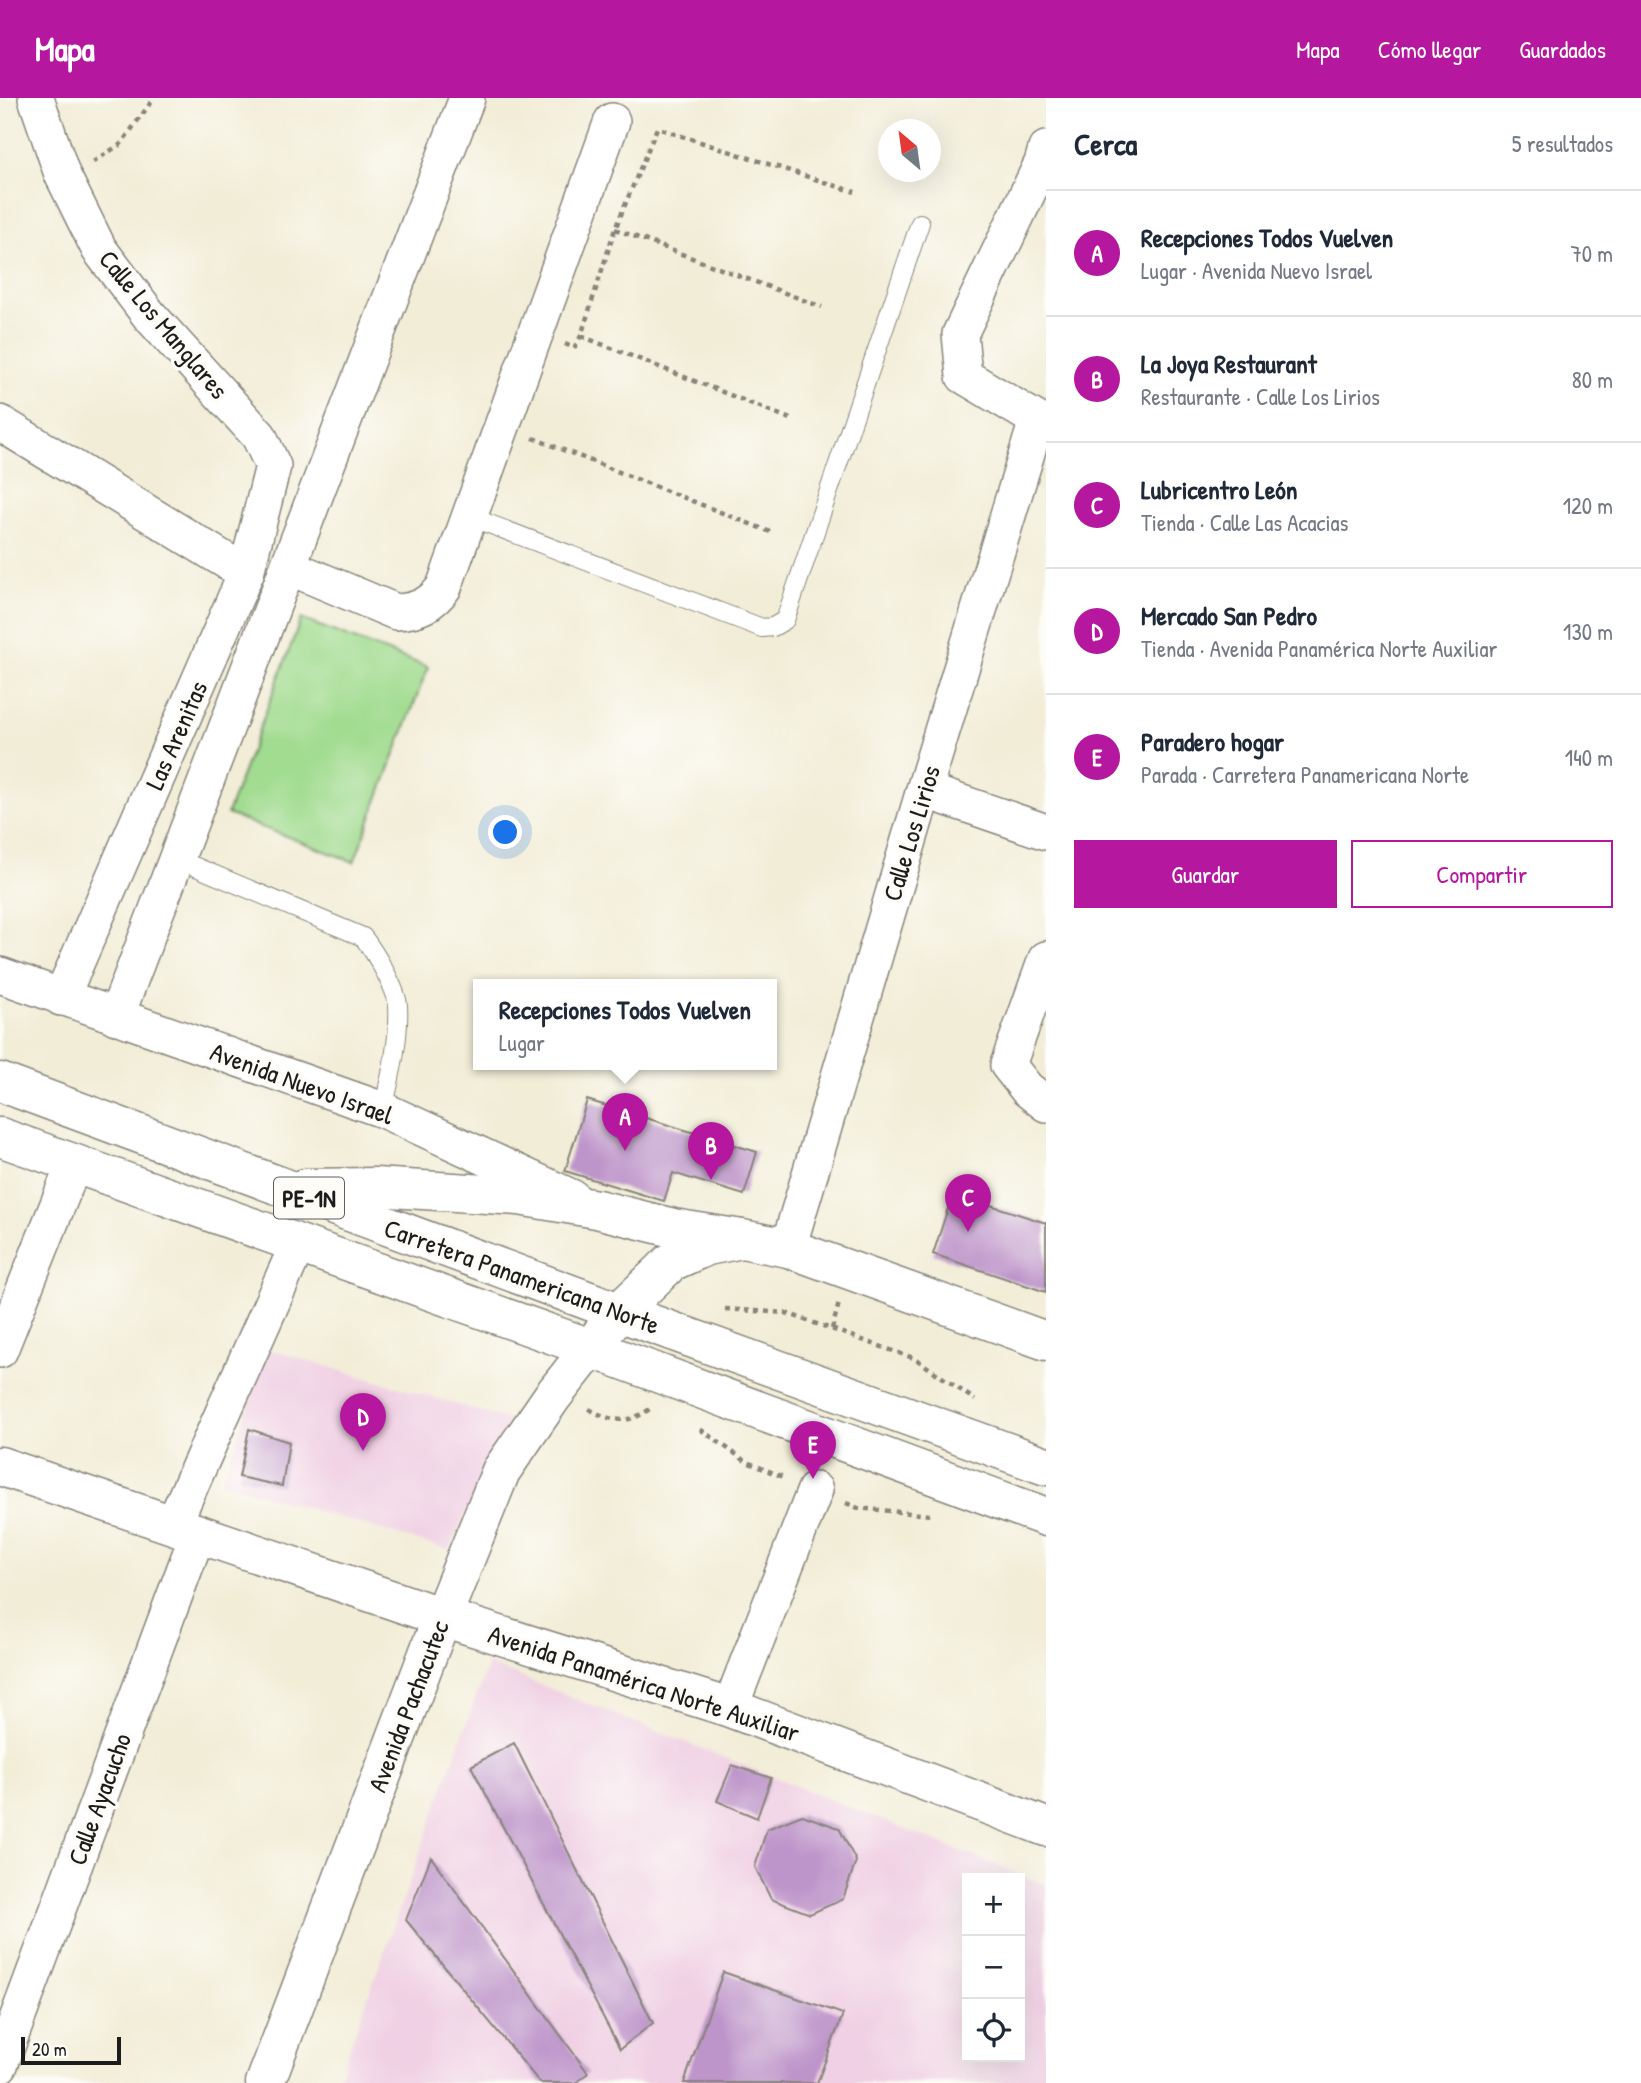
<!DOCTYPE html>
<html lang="es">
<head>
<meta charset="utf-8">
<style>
  :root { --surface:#fff; --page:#f6f6f7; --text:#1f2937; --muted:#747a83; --line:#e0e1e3; --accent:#b5179e }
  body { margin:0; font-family:"Patrick Hand",sans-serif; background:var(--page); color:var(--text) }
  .controls { position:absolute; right:21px; bottom:21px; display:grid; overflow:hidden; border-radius:0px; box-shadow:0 7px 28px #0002 }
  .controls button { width:63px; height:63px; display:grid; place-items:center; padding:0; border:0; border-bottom:2px solid var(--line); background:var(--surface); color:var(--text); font:35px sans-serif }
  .compass { position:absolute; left:878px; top:21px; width:63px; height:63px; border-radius:50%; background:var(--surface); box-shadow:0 7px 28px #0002; rotate:331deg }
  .scale { position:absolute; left:21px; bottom:18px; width:100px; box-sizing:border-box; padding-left:7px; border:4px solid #1c1c1c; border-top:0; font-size:19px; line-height:24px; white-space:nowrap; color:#1c1c1c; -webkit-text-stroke:5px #fdfcf7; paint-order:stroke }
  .you { position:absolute; left:506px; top:735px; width:24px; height:24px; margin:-18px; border:5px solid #fff; border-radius:50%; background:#1a73e8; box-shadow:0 0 0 10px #1a73e833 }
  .badge { display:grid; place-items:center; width:46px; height:46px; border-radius:50%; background:var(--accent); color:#fff; font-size:23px; font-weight:700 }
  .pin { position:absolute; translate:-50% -58px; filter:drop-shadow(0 2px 4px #0008) }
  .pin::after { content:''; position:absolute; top:37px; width:24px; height:21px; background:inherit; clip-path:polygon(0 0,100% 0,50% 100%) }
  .popup { position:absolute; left:473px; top:881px; width:304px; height:91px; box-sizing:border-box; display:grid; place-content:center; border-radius:0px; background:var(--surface); filter:drop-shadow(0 2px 5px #0005); font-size:23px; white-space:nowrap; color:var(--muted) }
  .popup b { font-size:26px; color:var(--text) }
  .popup::after { content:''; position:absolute; left:50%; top:100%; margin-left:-14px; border:14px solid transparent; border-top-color:var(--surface) }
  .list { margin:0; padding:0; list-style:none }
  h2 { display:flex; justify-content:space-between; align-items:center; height:91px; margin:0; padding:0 28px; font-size:30px }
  h2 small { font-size:23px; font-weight:400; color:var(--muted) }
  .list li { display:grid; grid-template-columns:46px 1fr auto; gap:21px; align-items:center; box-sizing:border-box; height:126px; padding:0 28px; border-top:2px solid var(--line) }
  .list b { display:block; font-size:26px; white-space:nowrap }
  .list p { margin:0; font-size:23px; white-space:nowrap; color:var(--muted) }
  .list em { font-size:23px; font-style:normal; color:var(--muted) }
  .actions { display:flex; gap:14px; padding:21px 28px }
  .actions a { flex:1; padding:16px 0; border:2px solid var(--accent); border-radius:0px; text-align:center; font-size:24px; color:var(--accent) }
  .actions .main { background:var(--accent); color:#fff }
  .icon { flex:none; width:38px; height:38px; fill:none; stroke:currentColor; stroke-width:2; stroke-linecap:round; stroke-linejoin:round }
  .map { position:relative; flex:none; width:1046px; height:1985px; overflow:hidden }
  header { display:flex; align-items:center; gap:42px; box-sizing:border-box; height:98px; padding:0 35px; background:var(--accent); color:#fff }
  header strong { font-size:33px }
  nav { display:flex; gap:38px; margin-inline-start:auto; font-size:24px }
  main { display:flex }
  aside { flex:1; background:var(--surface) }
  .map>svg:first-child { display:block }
</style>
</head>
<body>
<header>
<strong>Mapa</strong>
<nav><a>Mapa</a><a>Cómo llegar</a><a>Guardados</a></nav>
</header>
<main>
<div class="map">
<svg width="1046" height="1985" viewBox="0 0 1046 1985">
  <rect width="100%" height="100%" fill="#fdfcf7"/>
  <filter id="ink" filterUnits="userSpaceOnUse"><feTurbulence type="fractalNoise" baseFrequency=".0143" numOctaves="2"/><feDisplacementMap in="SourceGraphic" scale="14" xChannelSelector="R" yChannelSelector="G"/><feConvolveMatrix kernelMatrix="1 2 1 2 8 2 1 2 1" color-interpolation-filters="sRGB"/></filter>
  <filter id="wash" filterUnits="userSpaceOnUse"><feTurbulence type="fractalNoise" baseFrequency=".00686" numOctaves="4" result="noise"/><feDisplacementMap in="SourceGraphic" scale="28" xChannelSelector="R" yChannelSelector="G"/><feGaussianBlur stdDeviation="1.57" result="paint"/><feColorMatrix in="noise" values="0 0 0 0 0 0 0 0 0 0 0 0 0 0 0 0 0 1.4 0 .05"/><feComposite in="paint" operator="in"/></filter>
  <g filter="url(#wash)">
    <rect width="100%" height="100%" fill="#f2edd7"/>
    <!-- built -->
    <g fill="#f0d0e4" fill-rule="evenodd">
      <polygon points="268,1251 509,1322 449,1452 221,1384"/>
      <path d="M488 1566 1046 1787V1985H337ZM967 1780H1020V1959H967Z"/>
    </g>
    <!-- green -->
    <polygon fill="#a1dc90" stroke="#5e7c56" stroke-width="2" points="301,521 428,569 354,764 227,716"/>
    <g id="blocks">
      <!-- building -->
      <g fill="#be95ca">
        <polygon points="587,1002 757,1054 744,1097 673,1075 664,1103 565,1073"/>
        <polygon points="953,1095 1046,1125 1046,1194 933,1156"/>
        <polygon points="249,1331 289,1344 282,1388 239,1379"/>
        <polygon points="514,1645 653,1925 620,1951 471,1668"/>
        <polygon points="732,1667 771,1680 757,1720 717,1703"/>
        <polygon points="802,1717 839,1730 856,1763 843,1801 810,1816 771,1801 755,1769 767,1731"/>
        <polygon points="431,1759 588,1975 576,1985 540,1985 406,1822"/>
        <polygon points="723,1874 843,1916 817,1985 684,1985"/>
      </g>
    </g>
  </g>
  <g filter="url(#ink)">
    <use href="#blocks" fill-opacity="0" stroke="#87847a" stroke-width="2"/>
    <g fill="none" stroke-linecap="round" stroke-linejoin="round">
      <defs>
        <g id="lane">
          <polyline points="471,419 762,530 773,529 785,522 920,125"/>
          <path d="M177 761 363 839C374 853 397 891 398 908 400 940 390 981 383 1012"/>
        </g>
        <g id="street">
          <polyline points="36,0 62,76 99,151 149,217 259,338 273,368 246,475 61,900"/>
          <polyline points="1046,51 1042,65 960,236 964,278 1046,327"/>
          <polyline points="0,325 246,475"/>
          <path d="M289 469 396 514C418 513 432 506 444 489L612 23"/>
          <polyline points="924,692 1046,734"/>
          <polyline points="1046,861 1008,967 1027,991 1046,1006"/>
          <polyline points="0,877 383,1012 573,1100"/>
          <polyline points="116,919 467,0"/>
          <polyline points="788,1150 924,692 1037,322"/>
          <polyline points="0,1252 74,1066"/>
          <polyline points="173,1427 298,1146"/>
          <polyline points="730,1610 815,1392"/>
          <polyline points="0,1967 198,1435"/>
        </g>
        <g id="secondary">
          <polyline points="0,1368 442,1519 730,1610 1046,1729"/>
          <polyline points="265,1985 442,1519 501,1373 552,1299 619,1214 663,1172 671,1164 707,1148 742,1141 788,1150 1046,1243"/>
        </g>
        <g id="highway">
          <polyline points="0,984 619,1214 1046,1368"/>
          <polyline points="0,1039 590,1250 1046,1419"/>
          <polyline points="305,1090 375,1089 519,1098 597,1111 673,1130 742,1141"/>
        </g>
      </defs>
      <!-- lane casing -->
      <use href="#lane" stroke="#87847a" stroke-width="20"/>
      <!-- street casing -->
      <use href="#street" stroke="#87847a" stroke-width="38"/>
      <!-- secondary casing -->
      <use href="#secondary" stroke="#87847a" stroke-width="41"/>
      <!-- highway casing -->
      <use href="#highway" stroke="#87847a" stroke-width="41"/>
      <!-- path -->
      <g stroke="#87847a" stroke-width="4.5" stroke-dasharray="5 5" stroke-linecap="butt">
        <polyline points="93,64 121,46 154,0"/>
        <polyline points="615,131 822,209"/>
        <polyline points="581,238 793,322"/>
        <polyline points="565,246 574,250 581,238 615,131 657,30 855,94"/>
        <polyline points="533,340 773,435"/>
        <polyline points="725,1211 786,1215 916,1261 975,1302"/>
        <polyline points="832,1231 839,1205"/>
        <path d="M589 1311C612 1324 629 1327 651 1310"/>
        <polyline points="700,1331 747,1364 783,1379"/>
        <polyline points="846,1405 858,1410 931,1417"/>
      </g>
      <!-- lane -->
      <use href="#lane" stroke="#fff" stroke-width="18"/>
      <!-- street -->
      <use href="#street" stroke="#fff" stroke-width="35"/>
      <!-- secondary -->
      <use href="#secondary" stroke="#fff" stroke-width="38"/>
      <!-- highway -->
      <use href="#highway" stroke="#fff" stroke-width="38"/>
    </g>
  </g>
  <g text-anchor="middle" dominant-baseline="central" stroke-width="7" stroke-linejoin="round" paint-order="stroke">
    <!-- shield labels -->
    <rect fill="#fdfcf7" stroke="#605f5e" stroke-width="2" x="274" y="1079.5" width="70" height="41" rx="5"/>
    <g font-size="24" font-weight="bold" fill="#1c1c1c">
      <text x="309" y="1100">PE-1N</text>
    </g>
    <!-- street labels -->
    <g font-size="26" fill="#1c1c1c" stroke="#fdfcf7">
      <text transform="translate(164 226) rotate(50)">Calle Los Manglares</text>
      <text transform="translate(176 637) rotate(-66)">Las Arenitas</text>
      <text transform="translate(911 735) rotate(-73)">Calle Los Lirios</text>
      <text transform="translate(302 985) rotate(20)">Avenida Nuevo Israel</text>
      <text transform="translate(522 1178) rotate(20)">Carretera Panamericana Norte</text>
      <text transform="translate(644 1585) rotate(18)">Avenida Panamérica Norte Auxiliar</text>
      <text transform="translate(408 1608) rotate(-69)">Avenida Pachacutec</text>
      <text transform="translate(99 1701) rotate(-70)">Calle Ayacucho</text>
    </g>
  </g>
</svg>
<div class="controls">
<button>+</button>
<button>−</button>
<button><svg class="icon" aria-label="locate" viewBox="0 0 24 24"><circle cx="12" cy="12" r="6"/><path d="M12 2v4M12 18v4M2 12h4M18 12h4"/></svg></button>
</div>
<svg class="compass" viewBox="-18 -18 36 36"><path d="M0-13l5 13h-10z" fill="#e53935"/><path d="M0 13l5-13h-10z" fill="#747a83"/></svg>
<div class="scale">20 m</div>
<div class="you"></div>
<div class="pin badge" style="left:625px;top:1053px">A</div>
<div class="popup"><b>Recepciones Todos Vuelven</b>Lugar</div>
<div class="pin badge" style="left:711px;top:1082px">B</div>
<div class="pin badge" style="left:968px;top:1134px">C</div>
<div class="pin badge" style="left:363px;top:1353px">D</div>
<div class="pin badge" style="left:813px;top:1381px">E</div>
</div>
<aside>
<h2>Cerca<small>5 resultados</small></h2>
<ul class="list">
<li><span class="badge">A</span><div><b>Recepciones Todos Vuelven</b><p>Lugar · Avenida Nuevo Israel</p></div><em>70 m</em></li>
<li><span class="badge">B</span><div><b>La Joya Restaurant</b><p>Restaurante · Calle Los Lirios</p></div><em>80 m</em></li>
<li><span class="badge">C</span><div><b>Lubricentro León</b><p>Tienda · Calle Las Acacias</p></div><em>120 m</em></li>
<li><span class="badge">D</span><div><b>Mercado San Pedro</b><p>Tienda · Avenida Panamérica Norte Auxiliar</p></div><em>130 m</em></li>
<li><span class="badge">E</span><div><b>Paradero hogar</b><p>Parada · Carretera Panamericana Norte</p></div><em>140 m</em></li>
</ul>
<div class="actions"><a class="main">Guardar</a><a>Compartir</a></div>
</aside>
</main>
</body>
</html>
